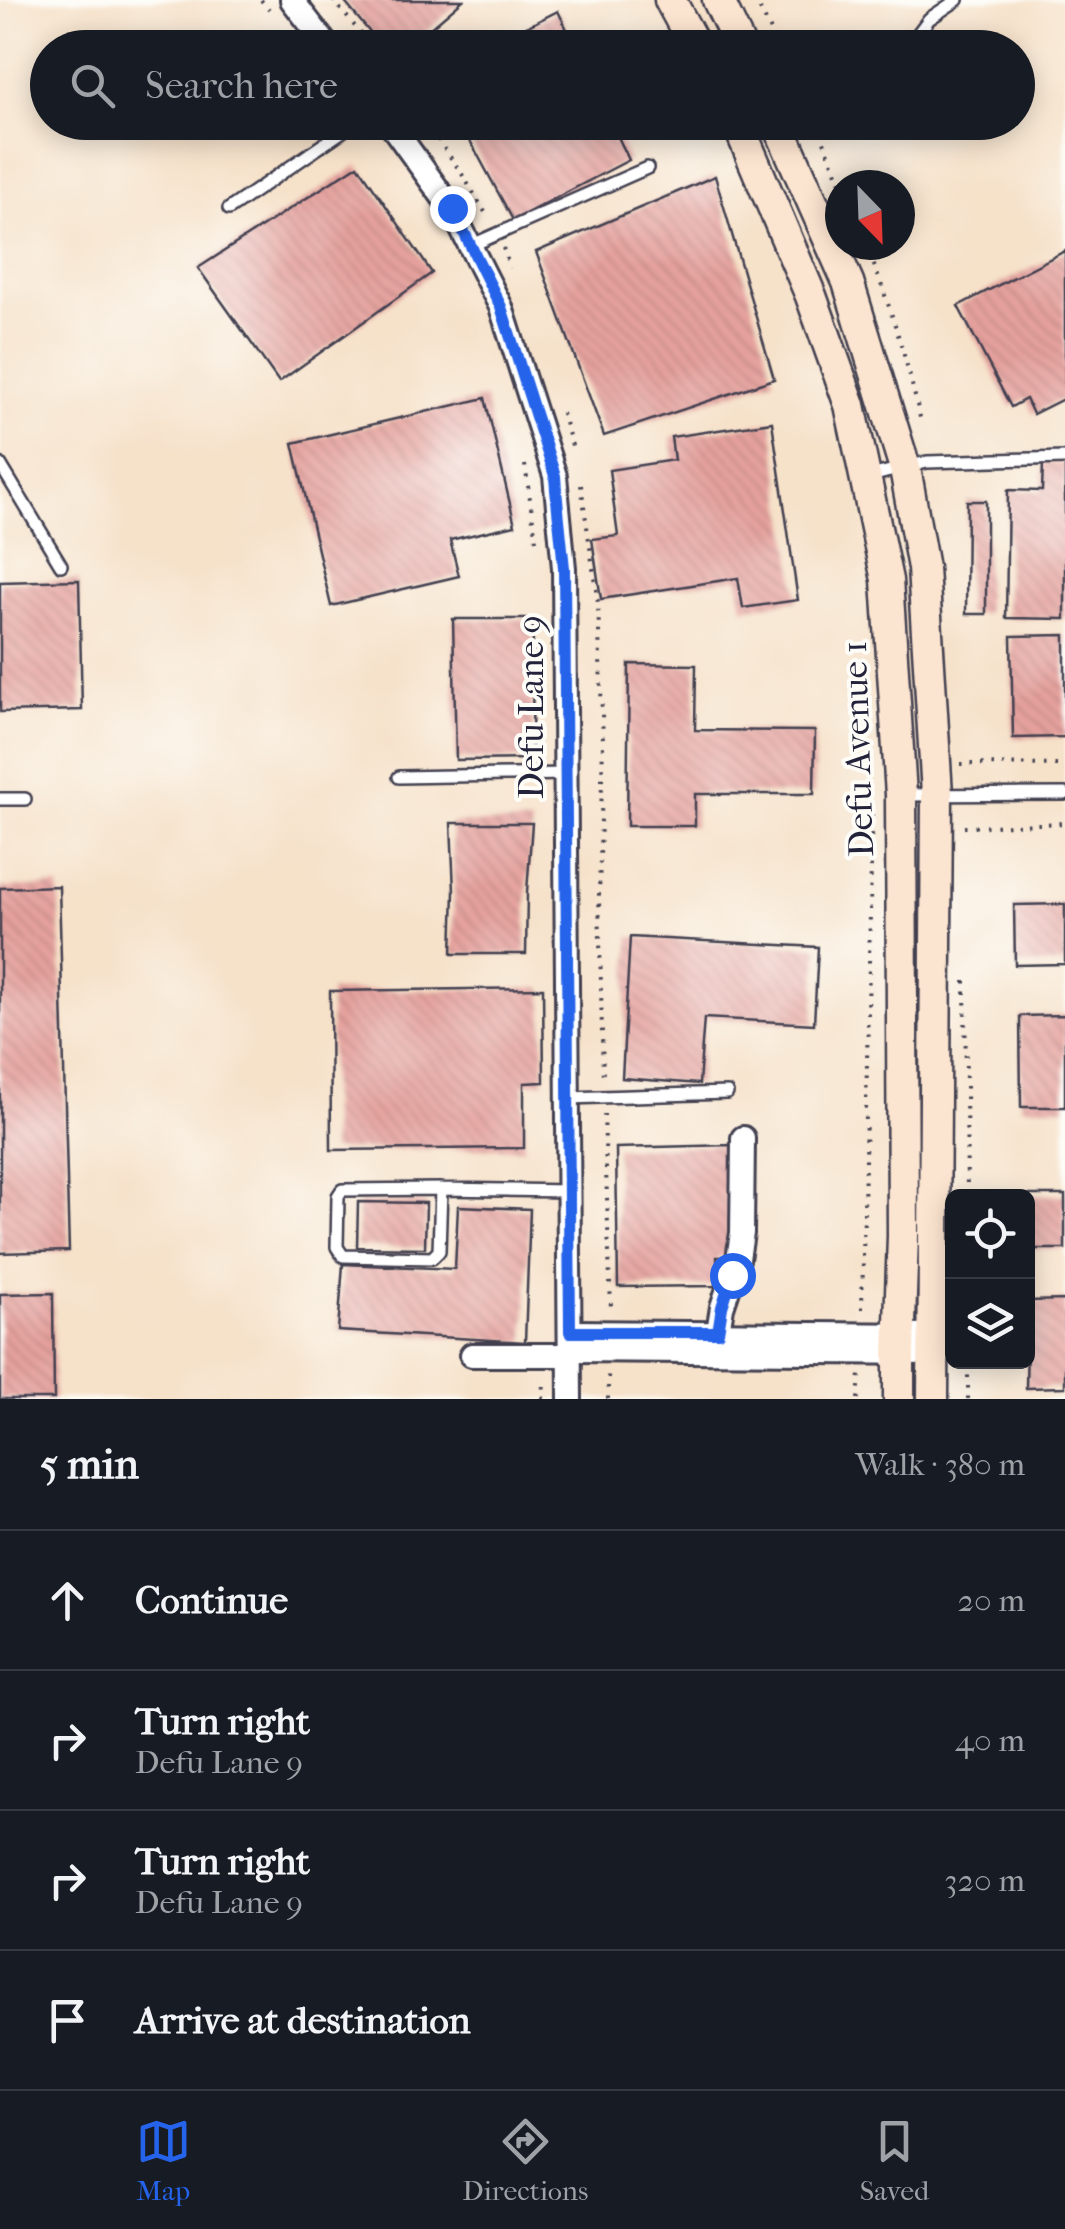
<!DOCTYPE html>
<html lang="en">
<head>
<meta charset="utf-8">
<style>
  :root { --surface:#171b24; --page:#242831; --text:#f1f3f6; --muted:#9ea1a6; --line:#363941; --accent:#2563eb }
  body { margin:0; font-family:"IM FELL French Canon",serif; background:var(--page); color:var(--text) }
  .controls { position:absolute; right:30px; bottom:30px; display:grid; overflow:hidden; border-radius:15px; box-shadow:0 5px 25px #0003 }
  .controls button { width:90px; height:90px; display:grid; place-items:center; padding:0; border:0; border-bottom:2px solid var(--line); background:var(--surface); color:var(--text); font:50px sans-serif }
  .compass { position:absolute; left:825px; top:170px; width:90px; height:90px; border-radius:50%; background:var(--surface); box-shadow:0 5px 25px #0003; rotate:157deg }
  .stop { position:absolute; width:30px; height:30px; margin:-22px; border:8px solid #2563eb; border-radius:50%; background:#fff }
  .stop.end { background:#2563eb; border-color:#fff; box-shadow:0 2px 10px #0008 }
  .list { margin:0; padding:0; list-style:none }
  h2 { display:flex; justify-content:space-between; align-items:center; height:130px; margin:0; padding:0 40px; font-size:42px }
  h2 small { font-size:32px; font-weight:400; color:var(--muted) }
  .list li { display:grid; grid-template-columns:65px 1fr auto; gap:30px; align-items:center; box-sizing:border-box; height:140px; padding:0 40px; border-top:2px solid var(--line) }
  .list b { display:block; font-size:38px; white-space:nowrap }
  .list p { margin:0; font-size:32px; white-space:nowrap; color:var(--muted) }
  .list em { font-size:32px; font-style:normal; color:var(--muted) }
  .icon { flex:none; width:55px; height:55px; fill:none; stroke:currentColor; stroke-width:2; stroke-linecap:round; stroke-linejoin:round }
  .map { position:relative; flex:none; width:1065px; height:1399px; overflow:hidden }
  .search { position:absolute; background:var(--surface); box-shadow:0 5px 25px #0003; left:30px; right:30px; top:30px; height:110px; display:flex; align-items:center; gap:25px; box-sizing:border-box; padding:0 35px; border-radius:55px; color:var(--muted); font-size:38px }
  .sheet { height:690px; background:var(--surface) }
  nav { display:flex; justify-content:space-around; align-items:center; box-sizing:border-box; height:140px; border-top:2px solid var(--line); background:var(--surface); font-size:28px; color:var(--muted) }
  nav a { display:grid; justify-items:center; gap:5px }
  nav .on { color:var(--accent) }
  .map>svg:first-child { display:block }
</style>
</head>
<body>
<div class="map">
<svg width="1065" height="1399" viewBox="0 0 1065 1399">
  <defs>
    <pattern id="building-back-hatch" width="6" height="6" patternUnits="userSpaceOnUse" patternTransform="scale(2.5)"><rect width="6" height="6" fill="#e5a19d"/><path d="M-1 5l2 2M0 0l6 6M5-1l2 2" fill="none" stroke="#c48a88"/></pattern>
  </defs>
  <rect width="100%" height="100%" fill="#fdfcf7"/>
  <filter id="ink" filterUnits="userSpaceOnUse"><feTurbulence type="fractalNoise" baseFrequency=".01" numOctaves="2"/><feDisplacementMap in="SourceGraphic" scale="20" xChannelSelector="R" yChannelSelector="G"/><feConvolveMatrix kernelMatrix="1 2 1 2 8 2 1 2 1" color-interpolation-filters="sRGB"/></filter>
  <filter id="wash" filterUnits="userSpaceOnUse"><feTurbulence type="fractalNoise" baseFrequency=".0048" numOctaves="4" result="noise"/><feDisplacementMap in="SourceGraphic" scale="40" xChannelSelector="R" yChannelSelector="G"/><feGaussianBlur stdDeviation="2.25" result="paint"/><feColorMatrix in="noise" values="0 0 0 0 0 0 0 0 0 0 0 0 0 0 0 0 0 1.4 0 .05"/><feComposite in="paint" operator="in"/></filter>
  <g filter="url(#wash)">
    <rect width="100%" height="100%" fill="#f6e1c9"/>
    <g id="blocks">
      <!-- building -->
      <g fill="url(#building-back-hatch)">
        <polygon points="343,0 463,0 407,48 383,48"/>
        <polygon points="558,11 576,48 495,48 493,44"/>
        <polygon points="460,122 611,122 629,160 513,220"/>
        <polygon points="358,165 432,273 279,382 198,268"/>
        <polygon points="715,176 774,379 604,436 536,252"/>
        <polygon points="1065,251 1065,398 1033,414 1026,399 1011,407 958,306"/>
        <polygon points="485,398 515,525 450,540 459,576 331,606 293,443"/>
        <polygon points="772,422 798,600 743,608 738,578 601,599 592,539 618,536 609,470 674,460 671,437"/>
        <polygon points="1043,463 1065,464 1065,619 1006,618 1008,490 1042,491"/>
        <polygon points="967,501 986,501 986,614 966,614"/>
        <polygon points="79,580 82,710 0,712 0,582"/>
        <polygon points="453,619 533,619 532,759 456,760"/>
        <polygon points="1065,635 1065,737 1013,738 1011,636"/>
        <polygon points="629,664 696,665 695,730 815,731 814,794 695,794 695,826 627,826"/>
        <polygon points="451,823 532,823 527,892 526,954 452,954 454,891"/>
        <polygon points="59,886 69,1251 0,1253 0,888"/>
        <polygon points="1065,904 1065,964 1015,965 1014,905"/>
        <polygon points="630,937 818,947 814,1024 704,1018 699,1084 622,1078"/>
        <polygon points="543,988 544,1082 524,1083 524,1148 331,1150 330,991"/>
        <polygon points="1065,1015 1065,1107 1021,1107 1020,1016"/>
        <polygon points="732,1145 734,1257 717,1257 718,1286 618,1287 616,1148"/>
        <rect x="1028" y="1195" width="37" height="54"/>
        <polygon points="358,1202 426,1203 425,1248 357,1247"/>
        <polygon points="458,1206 530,1209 525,1342 338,1331 343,1264 455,1269"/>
        <polygon points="53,1293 54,1399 0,1399 0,1294"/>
        <polygon points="1065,1300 1065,1387 1026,1388 1028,1301"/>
      </g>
    </g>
  </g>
  <g filter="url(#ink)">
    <use href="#blocks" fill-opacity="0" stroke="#423f50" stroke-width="2.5"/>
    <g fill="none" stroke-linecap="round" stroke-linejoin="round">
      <defs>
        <g id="lane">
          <polyline points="907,48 929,19 957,0"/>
          <polyline points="229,209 356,122"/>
          <polyline points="470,246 647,168"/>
          <polyline points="0,464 61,565"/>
          <polyline points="866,477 927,462 1065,458"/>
          <polyline points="399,777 566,774"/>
          <polyline points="904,795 1065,794"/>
          <polyline points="0,799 25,799"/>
          <polyline points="568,1098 727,1093"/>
          <polyline points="441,1189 439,1251 432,1258 343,1256 337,1247 338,1196 342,1190 441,1189 569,1191"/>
        </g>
        <g id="street">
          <polyline points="292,0 329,48"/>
          <polyline points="389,122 451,208 501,307 555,476 564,568 570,1399"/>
          <polyline points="570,1332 933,1335"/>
          <polyline points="718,1332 722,1307 738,1259 742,1233 743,1138"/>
          <polyline points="570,1350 933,1353"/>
          <polyline points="472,1355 570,1355"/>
        </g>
        <g id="secondary">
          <polyline points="670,0 696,48"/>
          <polyline points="718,0 741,48"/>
          <polyline points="737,122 811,296 850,405 887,580 901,795 903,1236 899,1352 899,1399"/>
          <polyline points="777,122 848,282 905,468 923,568 937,794 933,1399"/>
        </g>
      </defs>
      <!-- lane casing -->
      <use href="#lane" stroke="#423f50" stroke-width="16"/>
      <!-- street casing -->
      <use href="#street" stroke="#423f50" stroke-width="28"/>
      <!-- secondary casing -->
      <use href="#secondary" stroke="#423f50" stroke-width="35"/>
      <!-- path -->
      <g stroke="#423f50" stroke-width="4" stroke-dasharray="2.5 8" stroke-linecap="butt">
        <polyline points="261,0 269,9"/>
        <polyline points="333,0 373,48"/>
        <polyline points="755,0 780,48"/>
        <polyline points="426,122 462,174 488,217"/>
        <polyline points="816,122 842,185"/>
        <path d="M866 245C890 304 907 360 921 422"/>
        <polyline points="503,248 510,268"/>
        <polyline points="562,413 574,452"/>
        <polyline points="525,465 536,540"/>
        <polyline points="581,485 598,603 603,742 599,895 603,1080"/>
        <polyline points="960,764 1065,765"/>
        <polyline points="964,827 1065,823"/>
        <polyline points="965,981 967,1196"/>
        <polyline points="604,1114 611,1309"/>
        <polyline points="862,1309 872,814"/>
        <polyline points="543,1399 544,1379"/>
        <polyline points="608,1399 608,1374"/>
        <polyline points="858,1399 860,1374"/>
        <polyline points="968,1399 968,1362"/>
      </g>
      <!-- lane -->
      <use href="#lane" stroke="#fff" stroke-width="11"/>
      <!-- street -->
      <use href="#street" stroke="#fff" stroke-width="22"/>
      <!-- secondary -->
      <use href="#secondary" stroke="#fce5d0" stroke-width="30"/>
    </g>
  </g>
  <g fill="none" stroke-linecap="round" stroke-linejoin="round" filter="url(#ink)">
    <!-- route -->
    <polyline stroke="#2563eb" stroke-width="12" points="452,208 501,307 555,476 556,490 564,568 570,1332 718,1332 722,1307 732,1275"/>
  </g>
  <g text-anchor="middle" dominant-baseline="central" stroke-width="8" stroke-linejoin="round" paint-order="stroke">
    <!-- street labels -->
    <g font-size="35" fill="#22223b" stroke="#fdfcf7">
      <text transform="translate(531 707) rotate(-90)">Defu Lane 9</text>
      <text transform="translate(858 749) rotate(-92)">Defu Avenue 1</text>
    </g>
  </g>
</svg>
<div class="controls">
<button><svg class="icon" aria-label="locate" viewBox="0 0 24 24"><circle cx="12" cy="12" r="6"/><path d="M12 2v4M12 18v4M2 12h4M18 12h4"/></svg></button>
<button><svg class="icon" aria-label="layers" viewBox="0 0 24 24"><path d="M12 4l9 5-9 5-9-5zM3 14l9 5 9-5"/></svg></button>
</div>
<svg class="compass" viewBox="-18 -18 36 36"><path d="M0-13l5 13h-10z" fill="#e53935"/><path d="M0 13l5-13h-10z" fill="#9ea1a6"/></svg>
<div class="stop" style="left:732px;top:1275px"></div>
<div class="stop end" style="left:452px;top:208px"></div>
<div class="search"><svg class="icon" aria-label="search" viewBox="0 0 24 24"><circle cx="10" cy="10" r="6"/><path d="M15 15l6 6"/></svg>Search here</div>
</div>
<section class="sheet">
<h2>5 min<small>Walk · 380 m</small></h2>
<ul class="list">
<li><svg class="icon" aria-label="ahead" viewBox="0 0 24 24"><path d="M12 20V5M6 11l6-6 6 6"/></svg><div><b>Continue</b></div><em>20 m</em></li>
<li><svg class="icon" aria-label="right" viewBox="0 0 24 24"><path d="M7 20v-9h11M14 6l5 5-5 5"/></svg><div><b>Turn right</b><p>Defu Lane 9</p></div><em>40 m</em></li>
<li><svg class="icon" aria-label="right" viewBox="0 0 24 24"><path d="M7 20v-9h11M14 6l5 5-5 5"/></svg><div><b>Turn right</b><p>Defu Lane 9</p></div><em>320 m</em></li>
<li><svg class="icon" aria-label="arrive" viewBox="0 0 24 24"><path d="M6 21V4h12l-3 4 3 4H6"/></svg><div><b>Arrive at destination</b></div></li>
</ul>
</section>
<nav>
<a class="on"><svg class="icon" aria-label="map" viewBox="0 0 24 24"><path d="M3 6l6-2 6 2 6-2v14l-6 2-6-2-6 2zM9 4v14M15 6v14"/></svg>Map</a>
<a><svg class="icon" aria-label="directions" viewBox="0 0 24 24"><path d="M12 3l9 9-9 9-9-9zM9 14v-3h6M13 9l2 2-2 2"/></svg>Directions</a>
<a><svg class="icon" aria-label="saved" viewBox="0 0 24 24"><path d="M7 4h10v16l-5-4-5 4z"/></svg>Saved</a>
</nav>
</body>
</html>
